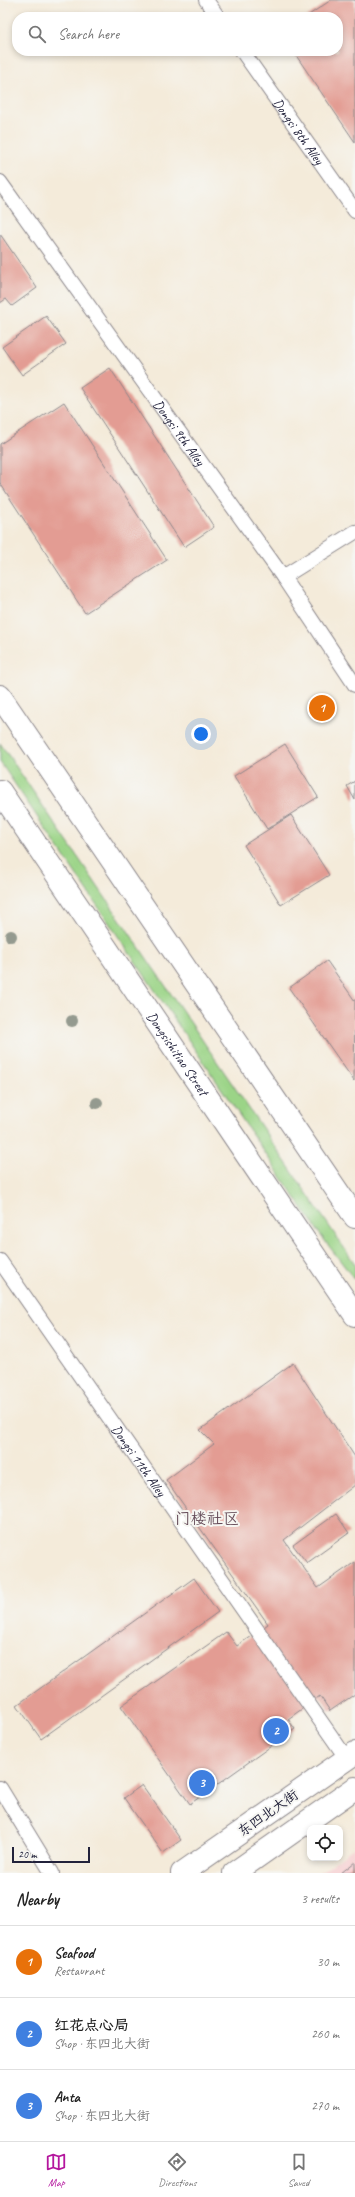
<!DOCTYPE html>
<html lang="en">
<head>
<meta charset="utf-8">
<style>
  :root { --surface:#fff; --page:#f6f6f6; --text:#222; --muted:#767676; --line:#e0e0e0; --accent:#b5179e }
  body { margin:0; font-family:Caveat,"LXGW WenKai TC",sans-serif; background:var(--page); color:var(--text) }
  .controls { position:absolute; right:12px; bottom:12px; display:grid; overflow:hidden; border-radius:8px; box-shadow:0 2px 6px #0003 }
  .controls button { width:36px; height:36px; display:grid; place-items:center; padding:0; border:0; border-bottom:1px solid var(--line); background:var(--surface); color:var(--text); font:20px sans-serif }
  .scale { position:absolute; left:12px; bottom:10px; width:78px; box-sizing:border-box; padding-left:4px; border:2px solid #22223b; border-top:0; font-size:11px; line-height:14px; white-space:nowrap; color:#22223b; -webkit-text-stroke:3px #f6f6f2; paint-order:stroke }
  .you { position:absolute; left:201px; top:734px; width:14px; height:14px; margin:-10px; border:3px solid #fff; border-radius:50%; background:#1a73e8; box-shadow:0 0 0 6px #1a73e833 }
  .badge { display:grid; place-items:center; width:26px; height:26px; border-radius:50%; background:var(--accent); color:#fff; font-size:13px; font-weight:700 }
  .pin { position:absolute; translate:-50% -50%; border:2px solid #fff; box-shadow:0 1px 4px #0006 }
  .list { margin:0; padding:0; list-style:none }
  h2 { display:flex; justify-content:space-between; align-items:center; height:52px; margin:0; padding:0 16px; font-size:17px }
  h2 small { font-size:13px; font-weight:400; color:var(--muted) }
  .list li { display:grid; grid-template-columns:26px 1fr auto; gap:12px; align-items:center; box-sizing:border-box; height:72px; padding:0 16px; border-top:1px solid var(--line) }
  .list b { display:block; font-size:15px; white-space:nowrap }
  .list p { margin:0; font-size:13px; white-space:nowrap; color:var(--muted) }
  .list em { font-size:13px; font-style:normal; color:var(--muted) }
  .icon { flex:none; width:22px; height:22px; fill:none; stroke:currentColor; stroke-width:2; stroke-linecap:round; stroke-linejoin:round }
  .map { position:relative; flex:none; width:355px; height:1873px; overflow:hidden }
  .search { position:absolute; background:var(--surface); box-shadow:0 2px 6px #0003; left:12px; right:12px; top:12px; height:44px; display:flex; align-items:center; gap:10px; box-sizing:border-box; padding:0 14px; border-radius:16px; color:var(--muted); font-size:15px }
  .sheet { height:268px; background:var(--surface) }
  nav { display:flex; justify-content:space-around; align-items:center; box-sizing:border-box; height:56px; border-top:1px solid var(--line); background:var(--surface); font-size:11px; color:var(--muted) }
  nav a { display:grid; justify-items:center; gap:2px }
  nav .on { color:var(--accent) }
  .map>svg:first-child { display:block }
</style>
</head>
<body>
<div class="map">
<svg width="355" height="1873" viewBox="0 0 355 1873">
  <rect width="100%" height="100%" fill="#f6f6f2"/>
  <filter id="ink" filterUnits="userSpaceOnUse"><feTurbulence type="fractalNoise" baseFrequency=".025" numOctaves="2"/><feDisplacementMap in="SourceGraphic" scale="8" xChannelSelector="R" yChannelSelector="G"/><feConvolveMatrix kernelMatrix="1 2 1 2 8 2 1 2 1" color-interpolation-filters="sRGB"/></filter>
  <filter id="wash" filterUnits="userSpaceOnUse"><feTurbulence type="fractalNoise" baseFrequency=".012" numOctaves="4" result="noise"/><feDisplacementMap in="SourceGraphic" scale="16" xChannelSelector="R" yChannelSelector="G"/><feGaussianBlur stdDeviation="0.9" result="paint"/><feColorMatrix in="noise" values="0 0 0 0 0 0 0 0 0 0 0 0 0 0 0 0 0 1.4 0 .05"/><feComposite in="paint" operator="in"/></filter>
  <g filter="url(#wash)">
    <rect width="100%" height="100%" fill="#f4ebda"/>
    <!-- built -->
    <polygon fill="#f7cfd1" points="355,1846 355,1873 319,1873 340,1858"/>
    <!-- green -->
    <polygon fill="#9bd487" stroke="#5e7b61" points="0,743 355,1264 355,1280 322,1237 0,762"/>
    <g id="blocks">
      <!-- building -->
      <g fill="#e39c93">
        <polygon points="331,0 355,0 355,142 293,51 338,51 338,17 306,17"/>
        <polygon points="0,234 37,288 12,306 6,299 0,303"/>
        <polygon points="46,316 66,344 22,375 2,347"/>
        <polygon points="110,368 214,527 184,547 80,388"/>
        <polygon points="64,402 167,560 85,613 0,483 0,444"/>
        <polygon points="285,744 318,797 267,829 234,776"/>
        <polygon points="355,781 355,800 347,786"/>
        <polygon points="291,815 329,875 281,905 244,845"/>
        <polygon points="327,961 355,1001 354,1081 289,988"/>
        <polygon points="293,1363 355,1457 355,1485 284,1540 318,1588 355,1562 355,1694 330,1711 320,1696 288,1719 295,1729 190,1804 121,1706 226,1632 237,1646 268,1624 166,1480 214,1444 200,1430"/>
        <polygon points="336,1514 349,1533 307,1563 293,1545"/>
        <polygon points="194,1578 218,1612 41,1739 17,1705"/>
        <polygon points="142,1785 181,1840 163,1853 124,1798"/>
        <polygon points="355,1862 355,1873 341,1873"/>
      </g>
    </g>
  </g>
  <g filter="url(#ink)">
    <use href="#blocks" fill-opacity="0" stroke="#8b868a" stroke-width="1"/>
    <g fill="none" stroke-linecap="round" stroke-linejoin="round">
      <defs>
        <g id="lane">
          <polyline points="206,0 218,17"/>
          <path id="s1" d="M242 51 355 211"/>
          <path id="s2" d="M0 182 283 577 355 685"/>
          <polyline points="283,577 355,532"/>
          <path id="s3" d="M0 1261 347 1759"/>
          <polyline points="0,1788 52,1873"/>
        </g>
        <g id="primary">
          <polyline points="0,696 355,1217"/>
          <path id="s4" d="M0 791 355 1315"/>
          <polyline points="182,1873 355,1753"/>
          <polyline points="234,1873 355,1788"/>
        </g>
      </defs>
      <!-- lane casing -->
      <use href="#lane" stroke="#8b868a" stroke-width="16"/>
      <!-- primary casing -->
      <use href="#primary" stroke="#8b868a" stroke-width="24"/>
      <!-- lane -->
      <use href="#lane" stroke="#fff" stroke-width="14"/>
      <!-- primary -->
      <use href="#primary" stroke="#fff" stroke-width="22"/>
    </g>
    <!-- trees -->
    <g fill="#949a8f">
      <circle cx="11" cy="936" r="6"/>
      <circle cx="72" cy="1021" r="6"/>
      <circle cx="97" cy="1103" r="6"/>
    </g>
  </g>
  <g text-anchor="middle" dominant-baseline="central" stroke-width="4" stroke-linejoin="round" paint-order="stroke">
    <!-- street labels -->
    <g font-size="14" fill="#22223b" stroke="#f6f6f2">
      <text stroke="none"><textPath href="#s1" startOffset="98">Dongsi 8th Alley</textPath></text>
      <text stroke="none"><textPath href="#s2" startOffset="308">Dongsi 9th Alley</textPath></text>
      <text stroke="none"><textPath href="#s4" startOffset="317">Dongsishitiao Street</textPath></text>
      <text stroke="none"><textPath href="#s3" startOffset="243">Dongsi 11th Alley</textPath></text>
      <text transform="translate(268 1813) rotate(-35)">东四北大街</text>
    </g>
    <!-- quarter labels -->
    <g font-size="16" fill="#664d5a" stroke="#f6f6f2">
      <text x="207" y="1519">门楼社区</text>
    </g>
  </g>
</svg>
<div class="controls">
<button><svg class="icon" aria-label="locate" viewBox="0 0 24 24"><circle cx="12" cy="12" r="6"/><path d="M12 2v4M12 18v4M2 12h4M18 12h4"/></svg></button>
</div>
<div class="scale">20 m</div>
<div class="you"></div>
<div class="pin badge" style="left:322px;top:708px;background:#e8710a">1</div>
<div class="pin badge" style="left:276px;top:1731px;background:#3f7fe0">2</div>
<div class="pin badge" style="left:202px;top:1783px;background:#3f7fe0">3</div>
<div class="search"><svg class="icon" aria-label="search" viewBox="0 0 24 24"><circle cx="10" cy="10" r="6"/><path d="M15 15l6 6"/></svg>Search here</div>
</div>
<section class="sheet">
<h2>Nearby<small>3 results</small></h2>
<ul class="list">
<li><span class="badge" style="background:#e8710a">1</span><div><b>Seafood</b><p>Restaurant</p></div><em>30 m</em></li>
<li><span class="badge" style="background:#3f7fe0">2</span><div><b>红花点心局</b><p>Shop · 东四北大街</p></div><em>260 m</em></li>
<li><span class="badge" style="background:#3f7fe0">3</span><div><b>Anta</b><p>Shop · 东四北大街</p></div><em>270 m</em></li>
</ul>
</section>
<nav>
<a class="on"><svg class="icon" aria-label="map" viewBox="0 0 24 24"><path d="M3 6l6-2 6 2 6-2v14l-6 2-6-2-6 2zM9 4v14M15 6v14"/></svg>Map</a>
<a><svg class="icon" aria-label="directions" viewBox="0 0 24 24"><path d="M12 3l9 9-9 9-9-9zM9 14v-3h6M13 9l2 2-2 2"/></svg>Directions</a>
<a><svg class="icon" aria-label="saved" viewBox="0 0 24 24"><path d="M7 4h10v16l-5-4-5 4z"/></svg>Saved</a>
</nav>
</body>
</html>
